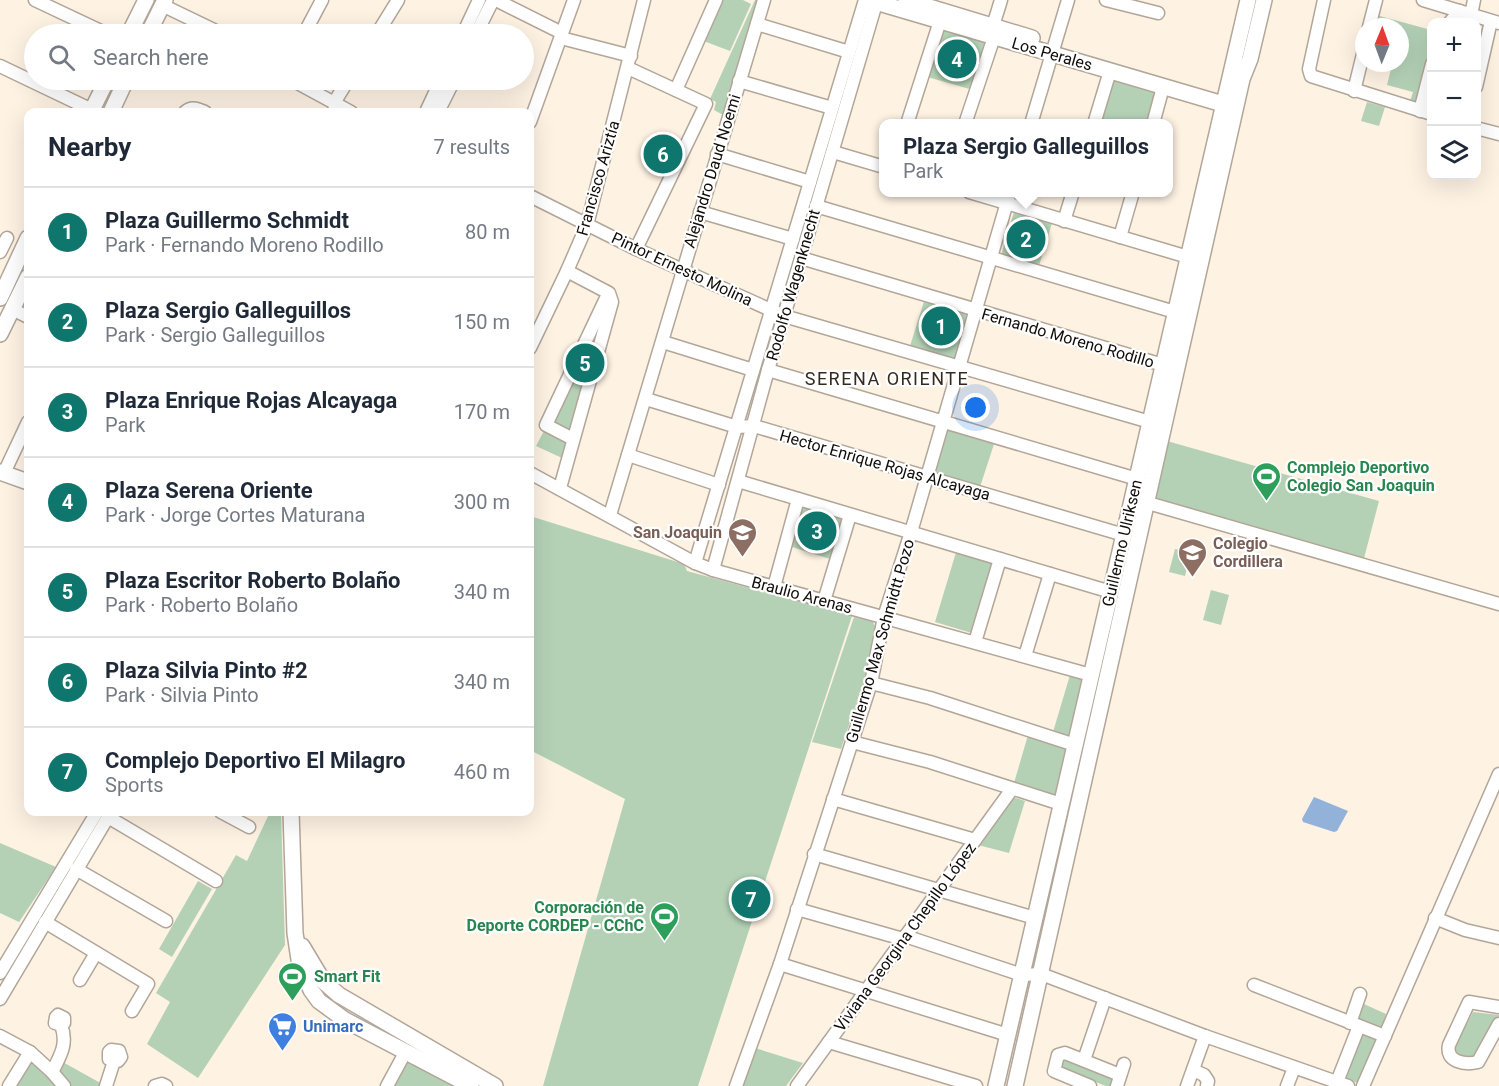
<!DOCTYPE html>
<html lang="en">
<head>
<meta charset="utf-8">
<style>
  :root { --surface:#fff; --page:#f2f2f3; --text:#1f2937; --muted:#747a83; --line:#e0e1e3; --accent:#0f766e }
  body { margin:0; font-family:Roboto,sans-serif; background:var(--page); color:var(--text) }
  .controls { position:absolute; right:18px; top:18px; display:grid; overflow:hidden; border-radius:12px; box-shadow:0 6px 24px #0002 }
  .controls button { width:54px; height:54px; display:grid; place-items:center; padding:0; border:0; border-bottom:2px solid var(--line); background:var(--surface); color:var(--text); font:30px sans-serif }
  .compass { position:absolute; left:1355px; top:18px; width:54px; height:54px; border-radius:50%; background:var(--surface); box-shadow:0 6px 24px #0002; rotate:1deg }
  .you { position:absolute; left:976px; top:408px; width:21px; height:21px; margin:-15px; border:4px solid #fff; border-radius:50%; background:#1a73e8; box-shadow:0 0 0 9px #1a73e833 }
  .badge { display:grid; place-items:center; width:39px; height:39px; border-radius:50%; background:var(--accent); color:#fff; font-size:20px; font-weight:700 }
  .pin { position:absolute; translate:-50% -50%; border:3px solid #fff; box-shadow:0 2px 6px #0006 }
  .popup { position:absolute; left:879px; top:119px; width:294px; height:78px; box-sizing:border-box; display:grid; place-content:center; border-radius:12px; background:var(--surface); filter:drop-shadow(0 2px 4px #0005); font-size:20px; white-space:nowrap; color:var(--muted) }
  .popup b { font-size:22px; color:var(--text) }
  .popup::after { content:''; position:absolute; left:50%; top:100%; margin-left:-12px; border:12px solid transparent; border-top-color:var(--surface) }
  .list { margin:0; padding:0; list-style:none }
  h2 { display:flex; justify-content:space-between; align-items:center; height:78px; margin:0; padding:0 24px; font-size:26px }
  h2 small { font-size:20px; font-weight:400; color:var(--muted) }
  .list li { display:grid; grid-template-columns:39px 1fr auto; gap:18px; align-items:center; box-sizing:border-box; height:90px; padding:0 24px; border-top:2px solid var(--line) }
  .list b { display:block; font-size:22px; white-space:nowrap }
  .list p { margin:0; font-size:20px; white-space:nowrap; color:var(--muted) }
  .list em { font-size:20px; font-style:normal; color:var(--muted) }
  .icon { flex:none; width:33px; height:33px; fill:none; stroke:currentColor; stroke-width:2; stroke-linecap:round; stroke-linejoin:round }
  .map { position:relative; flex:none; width:1499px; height:1086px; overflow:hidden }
  .search { position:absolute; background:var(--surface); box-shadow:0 6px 24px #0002; left:24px; top:24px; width:510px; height:66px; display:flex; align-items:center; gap:15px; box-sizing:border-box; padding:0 21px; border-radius:33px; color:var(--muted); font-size:22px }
  .panel { position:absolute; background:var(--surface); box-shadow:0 6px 24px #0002; left:24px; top:108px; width:510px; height:708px; border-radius:12px }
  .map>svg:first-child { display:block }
</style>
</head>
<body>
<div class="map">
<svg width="1499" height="1086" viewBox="0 0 1499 1086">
  <rect width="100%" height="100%" fill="#fef2e3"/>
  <!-- green -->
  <g fill="#b4d1b6">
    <polygon points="718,0 743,0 751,4 730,51 701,40"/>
    <polygon points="755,0 760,0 723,115 714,110 716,102 710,99"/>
    <polygon points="1376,15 1431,30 1431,52 1418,104 1410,102 1413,92 1387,85 1392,65 1386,63 1400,63 1400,27 1373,27"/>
    <polygon points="940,29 989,42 973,90 924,76"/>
    <polygon points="1114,80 1157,92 1148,123 1101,124"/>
    <polygon points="1367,102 1385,107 1379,126 1361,121"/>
    <polygon points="656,133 684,147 672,171 644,159"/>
    <polygon points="1014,212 1052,223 1039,266 1001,255"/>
    <polygon points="609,298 572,436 548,424"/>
    <polygon points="925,298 969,312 956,359 910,346"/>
    <polygon points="947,428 995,441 979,490 934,474"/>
    <polygon points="545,429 569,441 562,458 536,446"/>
    <polygon points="1167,441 1379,501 1363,562 1153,502"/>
    <polygon points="801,504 845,517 833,560 789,546"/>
    <polygon points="530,516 684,564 687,571 852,616 698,1086 543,1086 625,799 530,750"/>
    <polygon points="957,549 996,561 975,634 935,622"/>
    <polygon points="1175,549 1191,552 1185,576 1169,572"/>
    <polygon points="1211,590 1229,595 1221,625 1203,620"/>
    <polygon points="854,617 873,622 875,626 864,680 841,749 812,742"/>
    <polygon points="1070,675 1084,680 1070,736 1053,732"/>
    <polygon points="1028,735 1064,747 1069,751 1059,792 1054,795 1014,783"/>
    <polygon points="1013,797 1025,801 1009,853 978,845"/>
    <polygon points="270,812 281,812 285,945 198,1078 147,1044 170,1002 156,993 236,855 247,861"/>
    <polygon points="0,843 56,867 19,922 0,913"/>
    <polygon points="198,881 212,889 172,957 159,949"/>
    <polygon points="1364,1004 1386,1014 1382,1027 1358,1021"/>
    <polygon points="1473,1012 1499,1015 1499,1017 1475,1060 1462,1060 1454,1048"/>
    <polygon points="1361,1034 1376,1040 1358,1083 1346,1079"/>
    <polygon points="752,1047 803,1063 786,1086 742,1086"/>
    <polygon points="410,1057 462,1086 394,1086"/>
    <polygon points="1064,1057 1118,1079 1115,1086 1106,1086 1059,1068"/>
    <polygon points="29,1058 60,1086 12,1086"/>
    <polygon points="61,1061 104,1085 103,1086 70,1086 57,1069"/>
  </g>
  <!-- water -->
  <polygon fill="#93b2da" points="1314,797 1348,811 1337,831 1334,832 1303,822 1302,819"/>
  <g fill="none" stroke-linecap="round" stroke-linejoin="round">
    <defs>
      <g id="minor">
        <polyline points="35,0 107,34"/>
        <polyline points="496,0 562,33"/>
        <polyline points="1106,0 1158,13"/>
        <polyline points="1324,0 1309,69 1311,76 1432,114"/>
        <polyline points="1423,0 1499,23"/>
        <polyline points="162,5 222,34"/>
        <polyline points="1471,15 1474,0"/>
        <polyline points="1450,22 1460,11"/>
        <polyline points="757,24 849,52"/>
        <polyline points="993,26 1001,0"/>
        <polyline points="1369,27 1376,0"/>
        <polyline points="304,34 322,0"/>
        <polyline points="377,34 398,0"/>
        <polyline points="463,34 479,0"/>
        <polyline points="476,34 493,0"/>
        <polyline points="561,38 631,56"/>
        <polyline points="0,66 92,110"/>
        <polyline points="628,68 706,104 636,249"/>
        <polyline points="292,80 351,112"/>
        <polyline points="739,81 832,108"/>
        <polyline points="1476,87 1491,21"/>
        <polyline points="676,90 716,0"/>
        <polyline points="1354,91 1364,50"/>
        <polyline points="334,111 337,98 348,80"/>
        <polyline points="1420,111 1432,64"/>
        <path d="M185 112C192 106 197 109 205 112"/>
        <polyline points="426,112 441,80"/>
        <polyline points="438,112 454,80"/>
        <polyline points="530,122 574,0"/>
        <polyline points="907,124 940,21"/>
        <polyline points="965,124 994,37"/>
        <polyline points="1031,124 1068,0"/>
        <polyline points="1094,124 1110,71"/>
        <polyline points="1153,124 1163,87"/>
        <polyline points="1476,128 1499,134"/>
        <polyline points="833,152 884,167"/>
        <polyline points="717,154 810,182"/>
        <polyline points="969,192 1188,257"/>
        <polyline points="530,196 636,249 784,316 1150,422"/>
        <polyline points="816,206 1175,312"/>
        <polyline points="700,212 793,239"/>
        <polyline points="1064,221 1073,192"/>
        <polyline points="1120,237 1133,192"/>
        <polyline points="0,252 7,238"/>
        <polyline points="801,258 1163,365"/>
        <polyline points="12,309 28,317"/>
        <polyline points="663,342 753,370"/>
        <polyline points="530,348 567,271 587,225 644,0"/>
        <polyline points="768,370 1137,479"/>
        <polyline points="646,399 737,427 754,426 1124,535"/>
        <polyline points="573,439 546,425 608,294"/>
        <polyline points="628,455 719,485"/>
        <polyline points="4,473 28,422"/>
        <polyline points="530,473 695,563 713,570 1091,675"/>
        <polyline points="738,481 1111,592"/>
        <polyline points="560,488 612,302 609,293 567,271"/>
        <polyline points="1148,503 1499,604"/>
        <polyline points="610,515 764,0"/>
        <polyline points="695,563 865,0"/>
        <polyline points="713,570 768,370 877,0"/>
        <polyline points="774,587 798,499"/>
        <polyline points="824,601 850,515"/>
        <polyline points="975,642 1000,559"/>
        <polyline points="1025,656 1050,574"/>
        <polyline points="871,683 930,698 1075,745"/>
        <polyline points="852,742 930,762 1061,804"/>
        <polyline points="833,799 975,840"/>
        <polyline points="221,812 249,827"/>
        <polyline points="108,817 216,881"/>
        <polyline points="814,854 1035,918"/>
        <polyline points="76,869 166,921"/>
        <polyline points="797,909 903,939"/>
        <polyline points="1435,918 1465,930 1499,938"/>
        <polyline points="45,922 148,984 132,1011"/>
        <polyline points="905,936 1022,975 1041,974 1205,1036 1348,1086"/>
        <polyline points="780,964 1008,1035"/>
        <polyline points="0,973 97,812"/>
        <polyline points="80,980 96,953"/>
        <polyline points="1254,985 1385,1036"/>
        <polyline points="0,999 111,812"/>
        <path d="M1499 1007 1469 1002 1449 1045C1445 1062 1465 1065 1478 1062L1499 1024"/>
        <polyline points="1350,1023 1360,994"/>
        <polyline points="0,1036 30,1052 52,1072 64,1086"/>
        <polyline points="829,1042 976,1086"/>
        <polyline points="1084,1060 1105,998"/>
        <polyline points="1193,1070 1204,1075 1208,1081 1207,1086"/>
        <path d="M52 1072C61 1055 68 1043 61 1025L64 1023V1018L58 1015 56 1017 55 1023 61 1025"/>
        <polyline points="1337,1082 1359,1026"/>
        <polyline points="9,1086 30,1052"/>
        <polyline points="106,1086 114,1061 118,1061 121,1057 119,1051 111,1050 109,1052 109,1059 114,1061"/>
        <polyline points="155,1086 162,1084 166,1086"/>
        <polyline points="387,1086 406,1051"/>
        <polyline points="736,1086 780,964 871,683 884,617 911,532 1010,192"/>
        <polyline points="797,1086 1012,789"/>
        <polyline points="1090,1086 1054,1071 1058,1055 1065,1053 1120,1075"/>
        <polyline points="1117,1086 1124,1064"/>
        <polyline points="1187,1086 1205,1036"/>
        <polyline points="1287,1086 1294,1068"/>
        <polyline points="1363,1086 1499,774"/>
      </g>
      <g id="major">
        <polyline points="869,0 1233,107"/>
        <polyline points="906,0 1032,38"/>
        <polyline points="129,34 146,0"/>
        <polyline points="148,34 165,0"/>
        <polyline points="91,112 107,80"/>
        <polyline points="111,112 126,80"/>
        <polyline points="0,298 28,238"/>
        <polyline points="0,334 28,277"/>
        <polyline points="0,472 28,482"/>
        <polyline points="291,812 295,933 300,966 311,990 319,1001 345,1020 471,1086"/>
        <polyline points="302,946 323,981 339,995 495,1086"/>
        <polyline points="996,1086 1248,0"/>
        <polyline points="1015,1086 1242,79 1250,59 1264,0"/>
      </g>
    </defs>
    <!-- minor casing -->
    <use href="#minor" stroke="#b2a699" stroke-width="15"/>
    <!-- major casing -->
    <use href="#major" stroke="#b2a699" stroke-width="18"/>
    <!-- minor -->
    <use href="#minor" stroke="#fff" stroke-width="12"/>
    <!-- major -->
    <use href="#major" stroke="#fff" stroke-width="15"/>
  </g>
  <!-- icons -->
  <defs>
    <symbol id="stadium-pin" viewBox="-11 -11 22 30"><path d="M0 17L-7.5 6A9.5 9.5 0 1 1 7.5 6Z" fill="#2e9e5b" stroke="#fff"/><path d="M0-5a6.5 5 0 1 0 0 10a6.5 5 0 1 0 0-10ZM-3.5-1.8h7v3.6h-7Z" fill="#fff"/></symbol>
    <symbol id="school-pin" viewBox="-11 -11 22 30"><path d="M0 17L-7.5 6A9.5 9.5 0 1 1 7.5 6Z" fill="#8d6e63" stroke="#fff"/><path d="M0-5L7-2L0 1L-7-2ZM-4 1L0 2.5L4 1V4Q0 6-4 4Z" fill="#fff"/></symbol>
    <symbol id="supermarket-pin" viewBox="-11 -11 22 30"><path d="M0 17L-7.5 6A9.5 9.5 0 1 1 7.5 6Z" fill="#3f7fe0" stroke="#fff"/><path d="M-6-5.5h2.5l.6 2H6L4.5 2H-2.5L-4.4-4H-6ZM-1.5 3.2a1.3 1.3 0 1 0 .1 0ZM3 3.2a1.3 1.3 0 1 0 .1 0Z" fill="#fff"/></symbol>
  </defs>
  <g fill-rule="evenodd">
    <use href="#stadium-pin" x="1250" y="460" width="33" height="45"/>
    <use href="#school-pin" x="726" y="516" width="33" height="45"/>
    <use href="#school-pin" x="1176" y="536" width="33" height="45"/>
    <use href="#stadium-pin" x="648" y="900" width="33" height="45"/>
    <use href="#stadium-pin" x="276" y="960" width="33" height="45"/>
    <use href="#supermarket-pin" x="266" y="1010" width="33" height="45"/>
  </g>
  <g text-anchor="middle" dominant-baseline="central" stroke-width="4.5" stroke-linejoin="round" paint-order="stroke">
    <!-- street labels -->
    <g font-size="16" fill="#100c08" stroke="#fff">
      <text transform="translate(1052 54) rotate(16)">Los Perales</text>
      <text transform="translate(712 171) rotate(-73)">Alejandro Daud Noemi</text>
      <text transform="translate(598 178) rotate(-74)">Francisco Ariztía</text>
      <text transform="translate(682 269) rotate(25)">Pintor Ernesto Molina</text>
      <text transform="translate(793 285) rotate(-74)">Rodolfo Wagenknecht</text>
      <text transform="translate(1068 338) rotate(16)">Fernando Moreno Rodillo</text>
      <text transform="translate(885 465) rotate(16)">Hector Enrique Rojas Alcayaga</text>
      <text transform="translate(1122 543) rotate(-77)">Guillermo Ulriksen</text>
      <text transform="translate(802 595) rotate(15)">Braulio Arenas</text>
      <text transform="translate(880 641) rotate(-74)">Guillermo Max Schmidtt Pozo</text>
      <text transform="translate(905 937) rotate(-54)">Viviana Georgina Chepillo López</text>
    </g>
    <!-- leisure labels -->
    <g font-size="16" font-weight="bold" fill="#27864d" stroke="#fff" text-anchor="start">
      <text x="1287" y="467">Complejo Deportivo<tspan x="1287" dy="18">Colegio San Joaquin</tspan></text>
      <text x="644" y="907" text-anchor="end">Corporación de<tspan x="644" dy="18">Deporte CORDEP - CChC</tspan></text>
      <text x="314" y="976">Smart Fit</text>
    </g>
    <!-- education labels -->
    <g font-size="16" font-weight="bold" fill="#785e54" stroke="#fff" text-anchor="end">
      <text x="722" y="532">San Joaquin</text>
      <text x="1213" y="543" text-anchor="start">Colegio<tspan x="1213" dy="18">Cordillera</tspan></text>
    </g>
    <!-- shop labels -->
    <g font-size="16" font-weight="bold" fill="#366cbe" stroke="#fff" text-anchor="start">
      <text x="303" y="1026">Unimarc</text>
    </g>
    <!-- neighbourhood labels -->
    <g font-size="18" letter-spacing="1.5" fill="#342a1f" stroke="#fff">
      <text x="887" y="378">SERENA ORIENTE</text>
    </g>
  </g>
</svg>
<div class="controls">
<button>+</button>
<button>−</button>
<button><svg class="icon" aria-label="layers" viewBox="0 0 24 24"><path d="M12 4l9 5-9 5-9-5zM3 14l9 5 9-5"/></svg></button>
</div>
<svg class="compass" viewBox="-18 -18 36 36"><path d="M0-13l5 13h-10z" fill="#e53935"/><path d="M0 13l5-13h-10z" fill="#747a83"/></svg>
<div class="you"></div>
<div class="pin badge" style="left:941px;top:326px">1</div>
<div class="pin badge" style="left:1026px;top:239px">2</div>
<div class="popup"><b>Plaza Sergio Galleguillos</b>Park</div>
<div class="pin badge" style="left:817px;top:531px">3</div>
<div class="pin badge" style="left:957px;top:59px">4</div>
<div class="pin badge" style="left:585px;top:363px">5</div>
<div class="pin badge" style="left:663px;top:154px">6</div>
<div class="pin badge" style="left:751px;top:899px">7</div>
<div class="search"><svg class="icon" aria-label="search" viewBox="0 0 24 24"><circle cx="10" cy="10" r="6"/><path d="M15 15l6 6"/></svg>Search here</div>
<section class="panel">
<h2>Nearby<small>7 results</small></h2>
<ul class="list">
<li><span class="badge">1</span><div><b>Plaza Guillermo Schmidt</b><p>Park · Fernando Moreno Rodillo</p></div><em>80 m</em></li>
<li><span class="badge">2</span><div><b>Plaza Sergio Galleguillos</b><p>Park · Sergio Galleguillos</p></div><em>150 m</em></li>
<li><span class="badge">3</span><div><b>Plaza Enrique Rojas Alcayaga</b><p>Park</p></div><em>170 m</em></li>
<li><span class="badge">4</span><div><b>Plaza Serena Oriente</b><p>Park · Jorge Cortes Maturana</p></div><em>300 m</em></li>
<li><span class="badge">5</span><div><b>Plaza Escritor Roberto Bolaño</b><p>Park · Roberto Bolaño</p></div><em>340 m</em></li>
<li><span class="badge">6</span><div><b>Plaza Silvia Pinto #2</b><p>Park · Silvia Pinto</p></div><em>340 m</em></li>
<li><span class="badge">7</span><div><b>Complejo Deportivo El Milagro</b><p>Sports</p></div><em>460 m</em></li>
</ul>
</section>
</div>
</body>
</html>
